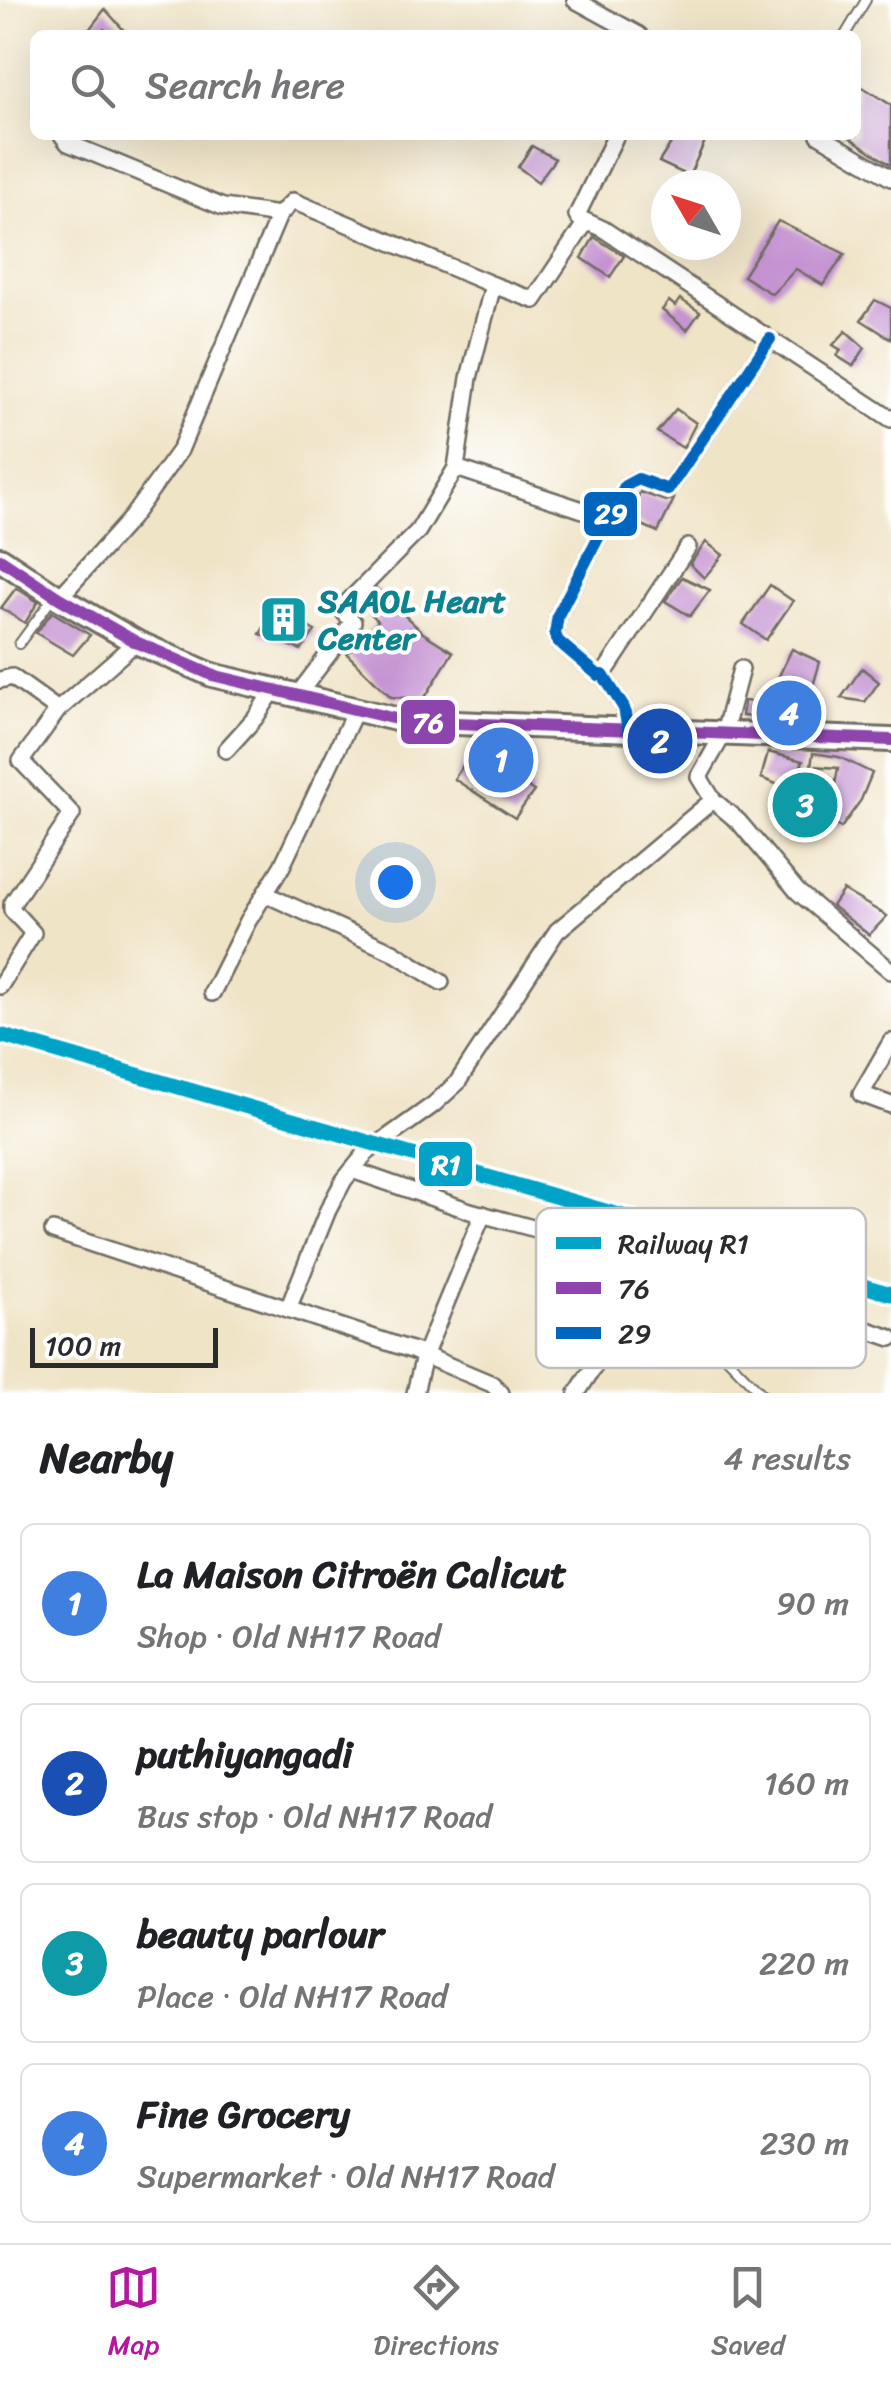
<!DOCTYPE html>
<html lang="en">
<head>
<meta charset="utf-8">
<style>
  :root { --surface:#fff; --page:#f6f6f6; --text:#202124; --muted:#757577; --line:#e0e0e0; --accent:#b5179e }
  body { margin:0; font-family:Sriracha,sans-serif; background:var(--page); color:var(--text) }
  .compass { position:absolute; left:651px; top:170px; width:90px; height:90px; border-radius:50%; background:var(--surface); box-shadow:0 10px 40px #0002; rotate:309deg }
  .scale { position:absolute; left:30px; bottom:25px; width:188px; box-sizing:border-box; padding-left:10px; border:5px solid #2b2b2b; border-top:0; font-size:28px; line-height:35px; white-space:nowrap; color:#2b2b2b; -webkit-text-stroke:8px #fff; paint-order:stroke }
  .you { position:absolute; left:395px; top:882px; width:35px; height:35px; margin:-25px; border:8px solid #fff; border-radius:50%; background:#1a73e8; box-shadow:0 0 0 15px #1a73e833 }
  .badge { display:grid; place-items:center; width:65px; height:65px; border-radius:50%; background:var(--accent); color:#fff; font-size:32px; font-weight:700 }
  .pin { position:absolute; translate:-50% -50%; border:5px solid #fff; box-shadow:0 2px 10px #0006 }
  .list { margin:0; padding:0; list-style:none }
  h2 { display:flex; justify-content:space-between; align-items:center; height:130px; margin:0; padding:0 40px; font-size:42px }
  h2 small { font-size:32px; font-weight:400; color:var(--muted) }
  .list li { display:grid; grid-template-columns:65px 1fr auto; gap:30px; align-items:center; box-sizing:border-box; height:160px; margin:0 20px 20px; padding:0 20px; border:2px solid var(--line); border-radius:15px }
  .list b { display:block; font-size:38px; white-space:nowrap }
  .list p { margin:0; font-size:32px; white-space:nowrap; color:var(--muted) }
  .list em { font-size:32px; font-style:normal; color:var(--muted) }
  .icon { flex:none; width:55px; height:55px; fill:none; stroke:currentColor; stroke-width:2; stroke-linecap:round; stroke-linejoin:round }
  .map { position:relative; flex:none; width:891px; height:1393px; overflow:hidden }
  .search { position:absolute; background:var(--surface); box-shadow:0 10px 40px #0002; left:30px; right:30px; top:30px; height:110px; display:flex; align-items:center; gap:25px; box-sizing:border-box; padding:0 35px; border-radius:15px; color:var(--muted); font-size:38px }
  .sheet { height:850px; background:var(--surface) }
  nav { display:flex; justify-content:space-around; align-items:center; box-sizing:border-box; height:140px; border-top:2px solid var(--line); background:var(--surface); font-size:28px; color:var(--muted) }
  nav a { display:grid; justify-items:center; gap:5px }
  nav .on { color:var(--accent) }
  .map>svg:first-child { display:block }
</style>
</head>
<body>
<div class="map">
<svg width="891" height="1393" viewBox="0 0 891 1393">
  <rect width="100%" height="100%" fill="#fff"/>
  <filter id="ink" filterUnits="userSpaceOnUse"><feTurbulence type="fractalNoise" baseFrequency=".01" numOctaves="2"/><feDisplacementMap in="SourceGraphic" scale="20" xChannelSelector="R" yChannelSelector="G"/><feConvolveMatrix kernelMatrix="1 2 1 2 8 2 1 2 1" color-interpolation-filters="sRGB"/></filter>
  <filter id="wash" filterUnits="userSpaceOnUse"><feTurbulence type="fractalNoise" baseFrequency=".0048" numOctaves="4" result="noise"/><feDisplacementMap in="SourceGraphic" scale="40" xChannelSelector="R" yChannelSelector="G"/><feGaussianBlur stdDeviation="2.25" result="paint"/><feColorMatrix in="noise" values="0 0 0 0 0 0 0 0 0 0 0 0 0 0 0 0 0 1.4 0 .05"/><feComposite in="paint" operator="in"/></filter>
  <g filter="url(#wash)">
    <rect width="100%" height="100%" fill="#f0e4c7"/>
    <g id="blocks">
      <!-- building -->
      <g fill="#c593d1">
        <polygon points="105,9 128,35 110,35 104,29 99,35 85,35"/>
        <polygon points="856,83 891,105 891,165 846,135 856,135"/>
        <polygon points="676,135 699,135 706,139 689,176 659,162"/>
        <polygon points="532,146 555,159 538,182 518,167"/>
        <polygon points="778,221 845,254 823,285 796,269 772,294 743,276"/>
        <polygon points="594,237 624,256 610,277 582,258"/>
        <polygon points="680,299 700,312 687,330 662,310 669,301 675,306"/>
        <polygon points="875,300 891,308 891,339 861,320"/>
        <polygon points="846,331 865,348 853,366 837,356 841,350 833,345"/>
        <polygon points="676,409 696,423 683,448 657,432"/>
        <polygon points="640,492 665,501 674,499 658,532 629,519"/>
        <polygon points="706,542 723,555 704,578 690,564"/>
        <polygon points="682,577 710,590 690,616 665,601"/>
        <polygon points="770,585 793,601 766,640 743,624"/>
        <polygon points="16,588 38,602 25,623 1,608"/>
        <polygon points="377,589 423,633 453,652 424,699 391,697 347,654 378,621 362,604"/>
        <polygon points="276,608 315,631 301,650 260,634"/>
        <polygon points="52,612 90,635 73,655 36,633"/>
        <polygon points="792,649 820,662 803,720 742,716 744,701 766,703"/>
        <polygon points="862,668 879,682 865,702 841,698"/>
        <polygon points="478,739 521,741 507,774 534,791 515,818 454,779 474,750 471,748"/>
        <polygon points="768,752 803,761 791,790 761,778"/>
        <polygon points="813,753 839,757 872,773 861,800 841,828 814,814 811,822 789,813 799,788 832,802 838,768 811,766"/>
        <polygon points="843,890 887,916 869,935 832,906"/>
      </g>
    </g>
  </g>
  <g filter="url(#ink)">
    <use href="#blocks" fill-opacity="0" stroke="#706c62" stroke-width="2.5"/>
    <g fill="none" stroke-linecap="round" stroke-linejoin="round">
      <defs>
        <g id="lane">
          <polyline points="845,35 866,0"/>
          <polyline points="19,644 52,599"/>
          <polyline points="726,1357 761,1393"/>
        </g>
        <g id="street">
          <polyline points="575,0 639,35"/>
          <polyline points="62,135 68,143 223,207 279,215"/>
          <polyline points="616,135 577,215 579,218 603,229 891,419"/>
          <polyline points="819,135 891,178"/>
          <polyline points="456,468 607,518"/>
          <polyline points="59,598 131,518 180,450 279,215 293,201 493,285"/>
          <polyline points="603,675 688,547"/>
          <polyline points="0,680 12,677 58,710"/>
          <polyline points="296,697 353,622 341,609 418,531 456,468 469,378 493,285 534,300 586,222"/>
          <polyline points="628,730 624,708 603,675 598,675 558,641 555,634 558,615 625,486 638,479 668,490 770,339"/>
          <polyline points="226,750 255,718 273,691"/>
          <polyline points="713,800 739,822 798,892 891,971"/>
          <polyline points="265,894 393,952 441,982"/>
          <polyline points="0,986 33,933 12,910 12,904 72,814 21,761 58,710 136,642"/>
          <polyline points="212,993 248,921 282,866 356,709"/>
          <polyline points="891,1042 861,1094 891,1105"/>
          <polyline points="352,1170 470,1211 712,1277 891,1338"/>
          <polyline points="53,1231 414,1351 492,1384 501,1393"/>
          <polyline points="574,1243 637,1290 662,1289"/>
          <polyline points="288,1309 328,1210 344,1180 367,1152 433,1105 457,1083 557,931 713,800 699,777 724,733 741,669"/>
          <polyline points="415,1393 424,1356 483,1214"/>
          <polyline points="577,1393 615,1334"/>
        </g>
        <polyline id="primary" points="0,559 59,598 136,642 212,675 404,721 891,740"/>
      </defs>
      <!-- lane casing -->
      <use href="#lane" stroke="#706c62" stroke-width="12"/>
      <!-- street casing -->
      <use href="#street" stroke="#706c62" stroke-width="20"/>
      <!-- primary casing -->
      <use href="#primary" stroke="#706c62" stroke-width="28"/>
      <!-- lane -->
      <use href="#lane" stroke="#fff" stroke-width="8"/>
      <!-- street -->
      <use href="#street" stroke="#fff" stroke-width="15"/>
      <!-- primary -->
      <use href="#primary" stroke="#fff" stroke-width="22"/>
      <defs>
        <polyline id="bus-1" points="0,559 59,598 136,642 212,675 404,721 891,740"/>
        <polyline id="bus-2" points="628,730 624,708 603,675 598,675 558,641 555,634 558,615 625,486 638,479 668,490 770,339"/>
      </defs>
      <!-- bus-1 casing -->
      <use href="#bus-1" stroke="#fff" stroke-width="20"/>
      <!-- bus-2 casing -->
      <use href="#bus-2" stroke="#fff" stroke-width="20"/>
      <!-- bus-1 -->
      <use href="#bus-1" stroke="#8e44ad" stroke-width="12"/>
      <!-- bus-2 -->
      <use href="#bus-2" stroke="#0065bd" stroke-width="12"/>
      <defs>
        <polyline id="rail-1" points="0,1035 891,1294"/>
      </defs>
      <!-- rail-1 casing -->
      <use href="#rail-1" stroke="#fff" stroke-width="22"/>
      <!-- rail-1 -->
      <use href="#rail-1" stroke="#02a3c6" stroke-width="15"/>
    </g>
  </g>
  <!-- icons -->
  <defs>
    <symbol id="building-square" viewBox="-11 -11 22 22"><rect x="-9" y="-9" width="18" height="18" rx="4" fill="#0f9aa8" stroke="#fff"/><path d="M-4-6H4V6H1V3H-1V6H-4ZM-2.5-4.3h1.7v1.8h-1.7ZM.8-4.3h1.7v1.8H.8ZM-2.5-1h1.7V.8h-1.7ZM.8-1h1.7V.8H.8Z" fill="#fff"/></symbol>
  </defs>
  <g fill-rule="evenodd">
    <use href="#building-square" x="256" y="592" width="55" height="55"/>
  </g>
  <g text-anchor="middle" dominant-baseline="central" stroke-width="8" stroke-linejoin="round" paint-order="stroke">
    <!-- culture labels -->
    <g font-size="32" font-weight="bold" fill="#0d838f" stroke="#fff" text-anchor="start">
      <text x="318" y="601">SAAOL Heart<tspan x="318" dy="37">Center</tspan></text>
    </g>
  </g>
  <!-- legend -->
  <rect x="536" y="1208" width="330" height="160" rx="15" fill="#fff" stroke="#bfbfbf" stroke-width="2.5"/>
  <rect x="556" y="1237" width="45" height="12" fill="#02a3c6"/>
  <rect x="556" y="1282" width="45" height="12" fill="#8e44ad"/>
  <rect x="556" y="1327" width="45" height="12" fill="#0065bd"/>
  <g font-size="28" fill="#2b2b2b">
    <text x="618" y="1253">Railway R1</text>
    <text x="618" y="1298">76</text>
    <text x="618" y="1343">29</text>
  </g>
  <g stroke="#fff" stroke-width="4">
    <rect x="582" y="490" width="57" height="48" rx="10" fill="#0065bd"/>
    <rect x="399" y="698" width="58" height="48" rx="10" fill="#8e44ad"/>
    <rect x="417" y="1140" width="57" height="48" rx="10" fill="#02a3c6"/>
  </g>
  <g font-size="28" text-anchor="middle" font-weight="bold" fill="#fff">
    <text x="611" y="523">29</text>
    <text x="428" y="732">76</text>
    <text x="446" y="1174">R1</text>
  </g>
</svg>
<svg class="compass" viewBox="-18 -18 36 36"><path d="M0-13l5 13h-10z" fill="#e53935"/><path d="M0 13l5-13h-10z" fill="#757577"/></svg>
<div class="scale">100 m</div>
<div class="you"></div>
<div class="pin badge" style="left:501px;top:760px;background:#3f7fe0">1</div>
<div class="pin badge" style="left:660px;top:741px;background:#1a4fb4">2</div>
<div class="pin badge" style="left:805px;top:805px;background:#0f9aa8">3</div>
<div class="pin badge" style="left:789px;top:713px;background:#3f7fe0">4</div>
<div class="search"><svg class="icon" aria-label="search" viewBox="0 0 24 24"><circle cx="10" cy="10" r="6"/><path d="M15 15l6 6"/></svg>Search here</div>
</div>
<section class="sheet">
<h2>Nearby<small>4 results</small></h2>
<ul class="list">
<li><span class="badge" style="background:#3f7fe0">1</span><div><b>La Maison Citroën Calicut</b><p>Shop · Old NH17 Road</p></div><em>90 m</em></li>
<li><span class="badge" style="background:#1a4fb4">2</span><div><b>puthiyangadi</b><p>Bus stop · Old NH17 Road</p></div><em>160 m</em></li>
<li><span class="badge" style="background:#0f9aa8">3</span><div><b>beauty parlour</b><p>Place · Old NH17 Road</p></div><em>220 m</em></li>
<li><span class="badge" style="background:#3f7fe0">4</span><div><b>Fine Grocery</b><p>Supermarket · Old NH17 Road</p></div><em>230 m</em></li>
</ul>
</section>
<nav>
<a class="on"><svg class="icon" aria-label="map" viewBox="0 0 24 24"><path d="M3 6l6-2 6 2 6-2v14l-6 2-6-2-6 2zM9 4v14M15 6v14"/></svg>Map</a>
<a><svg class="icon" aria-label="directions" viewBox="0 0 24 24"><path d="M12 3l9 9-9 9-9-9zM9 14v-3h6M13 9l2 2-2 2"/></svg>Directions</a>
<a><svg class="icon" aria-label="saved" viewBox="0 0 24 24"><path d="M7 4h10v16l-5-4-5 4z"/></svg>Saved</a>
</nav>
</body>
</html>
